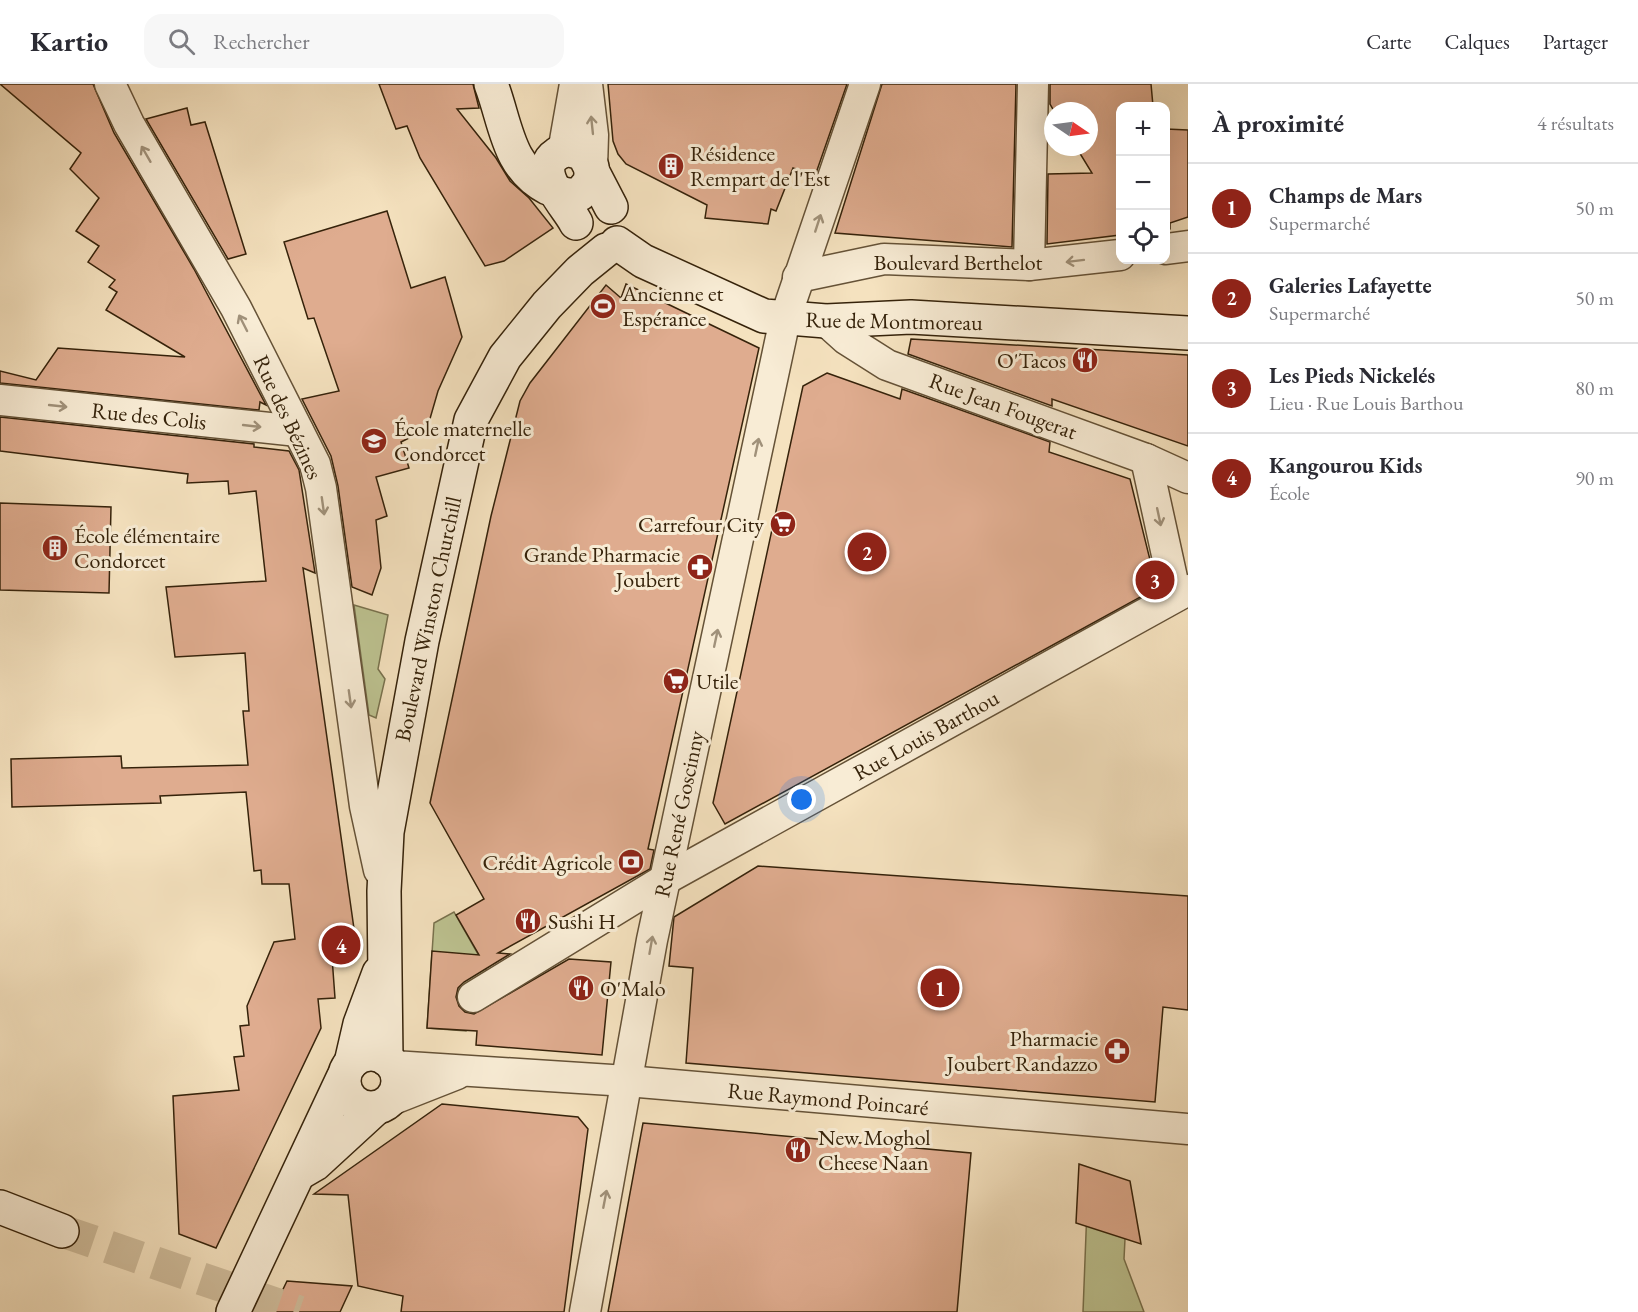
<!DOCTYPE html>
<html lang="fr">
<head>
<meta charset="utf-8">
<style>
  :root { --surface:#fff; --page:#f7f7f7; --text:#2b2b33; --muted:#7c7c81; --line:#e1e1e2; --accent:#8f2418 }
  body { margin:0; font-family:"EB Garamond",serif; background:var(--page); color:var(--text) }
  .controls { position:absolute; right:18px; top:18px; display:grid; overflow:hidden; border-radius:12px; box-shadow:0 6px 24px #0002 }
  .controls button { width:54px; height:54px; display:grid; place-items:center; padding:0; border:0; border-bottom:2px solid var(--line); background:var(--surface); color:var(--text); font:30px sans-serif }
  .compass { position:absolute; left:1044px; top:18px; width:54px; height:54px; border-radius:50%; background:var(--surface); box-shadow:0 6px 24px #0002; rotate:103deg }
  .you { position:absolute; left:802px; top:716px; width:21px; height:21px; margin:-15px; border:4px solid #fff; border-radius:50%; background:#1a73e8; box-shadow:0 0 0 9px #1a73e833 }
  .badge { display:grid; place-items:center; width:39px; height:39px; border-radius:50%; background:var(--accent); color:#fff; font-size:20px; font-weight:700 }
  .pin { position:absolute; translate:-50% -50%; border:3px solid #fff; box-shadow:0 2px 6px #0006 }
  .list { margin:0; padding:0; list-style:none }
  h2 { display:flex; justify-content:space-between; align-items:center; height:78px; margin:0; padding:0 24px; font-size:26px }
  h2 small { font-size:20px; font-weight:400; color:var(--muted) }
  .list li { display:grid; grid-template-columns:39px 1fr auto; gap:18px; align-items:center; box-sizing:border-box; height:90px; padding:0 24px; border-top:2px solid var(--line) }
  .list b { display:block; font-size:22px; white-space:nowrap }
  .list p { margin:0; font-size:20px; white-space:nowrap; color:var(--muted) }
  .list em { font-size:20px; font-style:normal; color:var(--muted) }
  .icon { flex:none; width:33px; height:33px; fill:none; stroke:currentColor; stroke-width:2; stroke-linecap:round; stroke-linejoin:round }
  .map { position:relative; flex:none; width:1188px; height:1228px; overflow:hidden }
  header { display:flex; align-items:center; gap:36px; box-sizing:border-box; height:84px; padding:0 30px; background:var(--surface); border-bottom:2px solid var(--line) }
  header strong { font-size:28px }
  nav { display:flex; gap:33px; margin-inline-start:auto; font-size:21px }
  .search { width:420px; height:54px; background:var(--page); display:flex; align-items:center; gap:15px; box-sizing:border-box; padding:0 21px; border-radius:18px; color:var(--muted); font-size:22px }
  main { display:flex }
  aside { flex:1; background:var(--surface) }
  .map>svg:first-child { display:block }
</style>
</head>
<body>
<header>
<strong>Kartio</strong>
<div class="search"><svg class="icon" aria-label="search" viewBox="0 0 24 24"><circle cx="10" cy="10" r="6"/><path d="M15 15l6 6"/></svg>Rechercher</div>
<nav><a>Carte</a><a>Calques</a><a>Partager</a></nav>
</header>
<main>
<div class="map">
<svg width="1188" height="1228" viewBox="0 0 1188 1228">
  <rect width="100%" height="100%" fill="#f5e2bf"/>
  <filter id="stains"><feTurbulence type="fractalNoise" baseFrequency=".00333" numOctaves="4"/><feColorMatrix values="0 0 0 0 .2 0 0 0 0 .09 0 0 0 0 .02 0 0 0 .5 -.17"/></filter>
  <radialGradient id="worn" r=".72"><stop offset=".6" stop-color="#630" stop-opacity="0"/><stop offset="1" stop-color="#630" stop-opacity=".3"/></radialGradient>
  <!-- green -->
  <g fill="#bdc391" stroke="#79724e" stroke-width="1.5">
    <polygon points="354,521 388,531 378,585 385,595 376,634 369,631"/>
    <polygon points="454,828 492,895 470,908 466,947 427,944 434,839"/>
    <polygon points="1088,1098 1125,1155 1124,1175 1144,1228 1083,1228"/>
  </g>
  <!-- building -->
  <g fill="#dfac8f" stroke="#35220a" stroke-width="1.5">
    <polygon points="0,0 93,0 114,49 194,185 266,321 260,318 259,326 0,299 0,287 36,296 58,264 185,273 106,226 117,208 109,203 115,196 88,178 99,162 76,147 99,114 70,85 81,69"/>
    <polygon points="379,0 473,0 479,24 457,25 496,74 510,97 529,114 553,144 504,177 485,182 420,74 407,42 396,45"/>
    <polygon points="608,0 847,0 815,92 793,84 776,127 771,125 768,140 705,134 707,121 626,80 618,70 613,57"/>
    <polygon points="882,0 1016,0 1012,163 835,149"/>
    <polygon points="1050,0 1151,0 1153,22 1120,22 1120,151 1047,160 1048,90 1092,89 1076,63 1089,63 1089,27 1054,27 1050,20"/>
    <polygon points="187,24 191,41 205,38 246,170 228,175 146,35"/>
    <polygon points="1166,45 1188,46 1188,133 1170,139 1170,145 1166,146"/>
    <polygon points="387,127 411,204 445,193 462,253 438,307 427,345 401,358 409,384 376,393 387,432 376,436 381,484 372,511 352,503 338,402 331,372 302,315 339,307 314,234 308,235 284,158"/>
    <polygon points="626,200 759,264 648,765 654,766 650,785 498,869 510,870 464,898 458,904 456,913 459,922 465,928 474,930 569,875 611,878 602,971 476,961 477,947 427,944 432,867 479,871 456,831 484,815 430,719 491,432 520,317 530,299 606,201 621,214"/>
    <polygon points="911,255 1188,271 1188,362 1052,315 1052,322 908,270"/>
    <polygon points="827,289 900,315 902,305 1050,358 1049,368 1130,395 1157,504 725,740 713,719 803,302"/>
    <polygon points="0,333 254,360 254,363 289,367 299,386 315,489 303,484 358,873 332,873 335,914 318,915 321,944 216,1164 179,1150 173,1012 239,1006 234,973 244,972 240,942 249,941 247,922 274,858 295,855 289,800 262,800 261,786 254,787 246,708 160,712 161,719 12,723 11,675 121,672 122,684 248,681 243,627 249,627 245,569 175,573 166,503 266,497 256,407 229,410 228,397 187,399 188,390 0,367"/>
    <polygon points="0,419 111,423 109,509 0,506"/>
    <polygon points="758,782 1188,812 1188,926 1163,923 1155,1018 686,979 693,884 669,882 674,833"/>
    <polygon points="442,1020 578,1033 588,1045 564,1228 401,1228 403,1212 358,1202 348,1111 314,1110"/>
    <polygon points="643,1039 971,1069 957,1228 608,1228"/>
    <polygon points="1079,1080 1130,1097 1141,1160 1076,1139"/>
    <polygon points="287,1197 352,1202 340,1228 272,1228"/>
  </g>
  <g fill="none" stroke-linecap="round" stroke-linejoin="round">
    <!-- secondary-tunnel -->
    <polyline stroke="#cfbc9b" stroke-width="33" stroke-dasharray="33 16" stroke-linecap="butt" points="62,1147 299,1228"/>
    <defs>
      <g id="street">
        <polyline points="110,0 129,40 236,224 315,380 321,404 365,722 379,786"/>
        <polyline points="587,0 593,51 592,83"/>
        <polyline points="563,68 575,0"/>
        <polyline points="1166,165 1188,162"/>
        <polyline points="1029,181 1033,0"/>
        <polyline points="798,193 884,175 1029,181 1120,171"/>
        <polyline points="826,237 846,255 887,281 1146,375 1188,394"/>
        <polyline points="0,316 298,347"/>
        <polyline points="1146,375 1176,512"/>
        <polyline points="473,913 664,796 1188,506"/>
        <polyline points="393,982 627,997 1188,1045"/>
        <polyline points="391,1016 457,990"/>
        <polyline points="585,1228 652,856 785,235 865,0"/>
      </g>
      <g id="secondary">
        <path d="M491 0C506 39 507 83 548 104 560 109 567 113 580 110L590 98 592 83"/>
        <path d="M576 139C567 121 531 87 557 70 565 64 575 66 584 71L611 123"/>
        <polyline points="617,159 643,177 764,232 826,237 911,233 1188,249"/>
        <circle cx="371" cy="997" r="27"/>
        <polyline points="386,975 384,807 387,748 422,557 471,336 505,273 547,221 580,187 606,166"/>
        <polyline points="351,979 360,940 379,889"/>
        <polyline points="303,1087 315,1080 376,1024"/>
        <polyline points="0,1123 62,1147"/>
        <polyline points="233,1228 343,994"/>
      </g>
    </defs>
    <!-- street casing -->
    <use href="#street" stroke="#655237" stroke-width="33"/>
    <!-- secondary casing -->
    <use href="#secondary" stroke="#35220a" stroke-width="36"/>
    <!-- street -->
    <use href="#street" stroke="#f8ecd5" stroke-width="30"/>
    <!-- secondary -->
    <use href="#secondary" stroke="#f8ecd5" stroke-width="33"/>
  </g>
  <!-- one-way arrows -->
  <defs><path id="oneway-shaft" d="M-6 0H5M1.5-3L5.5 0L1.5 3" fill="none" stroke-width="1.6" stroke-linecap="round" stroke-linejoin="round" transform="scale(1.5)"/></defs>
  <g stroke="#a0917a">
    <use href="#oneway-shaft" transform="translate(592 41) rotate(-96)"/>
    <use href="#oneway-shaft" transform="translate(146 70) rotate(-120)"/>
    <use href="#oneway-shaft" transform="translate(818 139) rotate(-72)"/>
    <use href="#oneway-shaft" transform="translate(1075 177) rotate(173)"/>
    <use href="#oneway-shaft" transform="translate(243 239) rotate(-117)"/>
    <use href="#oneway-shaft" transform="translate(58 322) rotate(6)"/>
    <use href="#oneway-shaft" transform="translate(252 342) rotate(6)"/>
    <use href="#oneway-shaft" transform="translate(757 363) rotate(-78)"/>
    <use href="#oneway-shaft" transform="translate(323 422) rotate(82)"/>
    <use href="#oneway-shaft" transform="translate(1159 433) rotate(78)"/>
    <use href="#oneway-shaft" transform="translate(716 554) rotate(-78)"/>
    <use href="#oneway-shaft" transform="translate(350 615) rotate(82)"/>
    <use href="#oneway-shaft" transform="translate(651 861) rotate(-80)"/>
    <use href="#oneway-shaft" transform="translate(605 1115) rotate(-79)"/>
  </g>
  <!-- icons -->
  <defs>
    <symbol id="building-disc" viewBox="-11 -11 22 22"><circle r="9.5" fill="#8f2418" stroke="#f8ecd5"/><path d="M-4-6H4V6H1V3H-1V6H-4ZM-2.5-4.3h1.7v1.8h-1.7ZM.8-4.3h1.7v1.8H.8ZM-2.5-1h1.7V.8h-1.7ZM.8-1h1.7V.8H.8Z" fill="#fff"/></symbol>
    <symbol id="stadium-disc" viewBox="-11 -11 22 22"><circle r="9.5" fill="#8f2418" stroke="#f8ecd5"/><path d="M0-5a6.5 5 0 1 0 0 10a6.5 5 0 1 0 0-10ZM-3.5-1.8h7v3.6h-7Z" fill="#fff"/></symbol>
    <symbol id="restaurant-disc" viewBox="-11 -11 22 22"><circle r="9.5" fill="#8f2418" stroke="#f8ecd5"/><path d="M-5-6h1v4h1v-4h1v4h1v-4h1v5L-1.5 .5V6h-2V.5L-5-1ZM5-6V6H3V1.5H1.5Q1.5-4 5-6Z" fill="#fff"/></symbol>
    <symbol id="school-disc" viewBox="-11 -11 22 22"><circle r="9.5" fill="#8f2418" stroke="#f8ecd5"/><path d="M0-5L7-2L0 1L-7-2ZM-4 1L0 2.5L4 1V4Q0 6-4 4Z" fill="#fff"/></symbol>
    <symbol id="supermarket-disc" viewBox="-11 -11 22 22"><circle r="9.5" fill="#8f2418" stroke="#f8ecd5"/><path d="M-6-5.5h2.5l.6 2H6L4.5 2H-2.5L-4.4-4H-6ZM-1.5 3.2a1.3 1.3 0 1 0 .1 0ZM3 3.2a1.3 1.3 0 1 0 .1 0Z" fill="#fff"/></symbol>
    <symbol id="pharmacy-disc" viewBox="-11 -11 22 22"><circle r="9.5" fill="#8f2418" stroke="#f8ecd5"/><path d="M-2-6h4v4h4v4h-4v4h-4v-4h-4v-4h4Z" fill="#fff"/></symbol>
    <symbol id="bank-disc" viewBox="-11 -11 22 22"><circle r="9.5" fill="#8f2418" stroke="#f8ecd5"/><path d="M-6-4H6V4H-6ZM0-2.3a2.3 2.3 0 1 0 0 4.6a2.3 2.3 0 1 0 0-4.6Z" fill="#fff"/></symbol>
  </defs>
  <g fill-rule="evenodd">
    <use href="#building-disc" x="656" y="67" width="30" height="30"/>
    <use href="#stadium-disc" x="588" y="207" width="30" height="30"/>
    <use href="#restaurant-disc" x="1070" y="261" width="30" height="30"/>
    <use href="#school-disc" x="359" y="342" width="30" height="30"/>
    <use href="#supermarket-disc" x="768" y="425" width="30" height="30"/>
    <use href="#building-disc" x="40" y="449" width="30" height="30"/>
    <use href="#pharmacy-disc" x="685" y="468" width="30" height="30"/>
    <use href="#supermarket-disc" x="661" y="582" width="30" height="30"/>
    <use href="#bank-disc" x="616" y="763" width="30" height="30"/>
    <use href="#restaurant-disc" x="513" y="822" width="30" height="30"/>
    <use href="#restaurant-disc" x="566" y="889" width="30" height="30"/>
    <use href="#pharmacy-disc" x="1102" y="952" width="30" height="30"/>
    <use href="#restaurant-disc" x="783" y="1051" width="30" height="30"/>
  </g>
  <g text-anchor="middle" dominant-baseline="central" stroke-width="6" stroke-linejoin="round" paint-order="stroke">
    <!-- poi labels -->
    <g font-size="22" fill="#35220a" stroke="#f8ecd5" text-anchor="start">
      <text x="690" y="69">Résidence<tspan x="690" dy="25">Rempart de l'Est</tspan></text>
      <text x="622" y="209">Ancienne et<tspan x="622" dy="25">Espérance</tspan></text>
      <text x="1066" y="276" text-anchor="end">O'Tacos</text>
      <text x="394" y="344">École maternelle<tspan x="394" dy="25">Condorcet</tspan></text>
      <text x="764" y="440" text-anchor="end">Carrefour City</text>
      <text x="74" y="451">École élémentaire<tspan x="74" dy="25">Condorcet</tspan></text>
      <text x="680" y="470" text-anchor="end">Grande Pharmacie<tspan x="680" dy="25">Joubert</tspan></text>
      <text x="696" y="597">Utile</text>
      <text x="612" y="778" text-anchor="end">Crédit Agricole</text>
      <text x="548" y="837">Sushi H</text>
      <text x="600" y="904">O'Malo</text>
      <text x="1098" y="954" text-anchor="end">Pharmacie<tspan x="1098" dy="25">Joubert Randazzo</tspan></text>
      <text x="818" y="1053">New Moghol<tspan x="818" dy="25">Cheese Naan</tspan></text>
    </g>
    <!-- street labels -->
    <g font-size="22" fill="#35220a" stroke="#f8ecd5">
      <text x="958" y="178">Boulevard Berthelot</text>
      <text transform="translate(894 237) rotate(1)">Rue de Montmoreau</text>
      <text transform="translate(1003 322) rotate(20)">Rue Jean Fougerat</text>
      <text transform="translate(149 332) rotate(6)">Rue des Colis</text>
      <text transform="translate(288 333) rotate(65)">Rue des Bézines</text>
      <text transform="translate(428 535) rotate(-78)">Boulevard Winston Churchill</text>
      <text transform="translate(926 651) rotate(-29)">Rue Louis Barthou</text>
      <text transform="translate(679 730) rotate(-78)">Rue René Goscinny</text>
      <text transform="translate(828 1015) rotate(5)">Rue Raymond Poincaré</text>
    </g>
  </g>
  <rect width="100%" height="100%" filter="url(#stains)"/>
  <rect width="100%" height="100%" fill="url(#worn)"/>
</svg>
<div class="controls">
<button>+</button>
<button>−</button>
<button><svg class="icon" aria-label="locate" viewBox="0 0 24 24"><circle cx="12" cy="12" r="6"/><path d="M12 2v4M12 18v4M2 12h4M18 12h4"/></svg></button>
</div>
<svg class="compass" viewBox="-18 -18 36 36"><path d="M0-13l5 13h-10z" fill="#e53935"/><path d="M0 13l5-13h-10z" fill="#7c7c81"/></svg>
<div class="you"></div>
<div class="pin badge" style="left:940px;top:904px">1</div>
<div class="pin badge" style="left:867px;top:468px">2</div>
<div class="pin badge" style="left:1155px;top:496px">3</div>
<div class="pin badge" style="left:341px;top:861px">4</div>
</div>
<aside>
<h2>À proximité<small>4 résultats</small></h2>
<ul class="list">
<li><span class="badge">1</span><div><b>Champs de Mars</b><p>Supermarché</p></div><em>50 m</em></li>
<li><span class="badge">2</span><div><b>Galeries Lafayette</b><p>Supermarché</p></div><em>50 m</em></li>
<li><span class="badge">3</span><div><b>Les Pieds Nickelés</b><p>Lieu · Rue Louis Barthou</p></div><em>80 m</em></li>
<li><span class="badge">4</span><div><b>Kangourou Kids</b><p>École</p></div><em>90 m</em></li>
</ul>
</aside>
</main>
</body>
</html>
